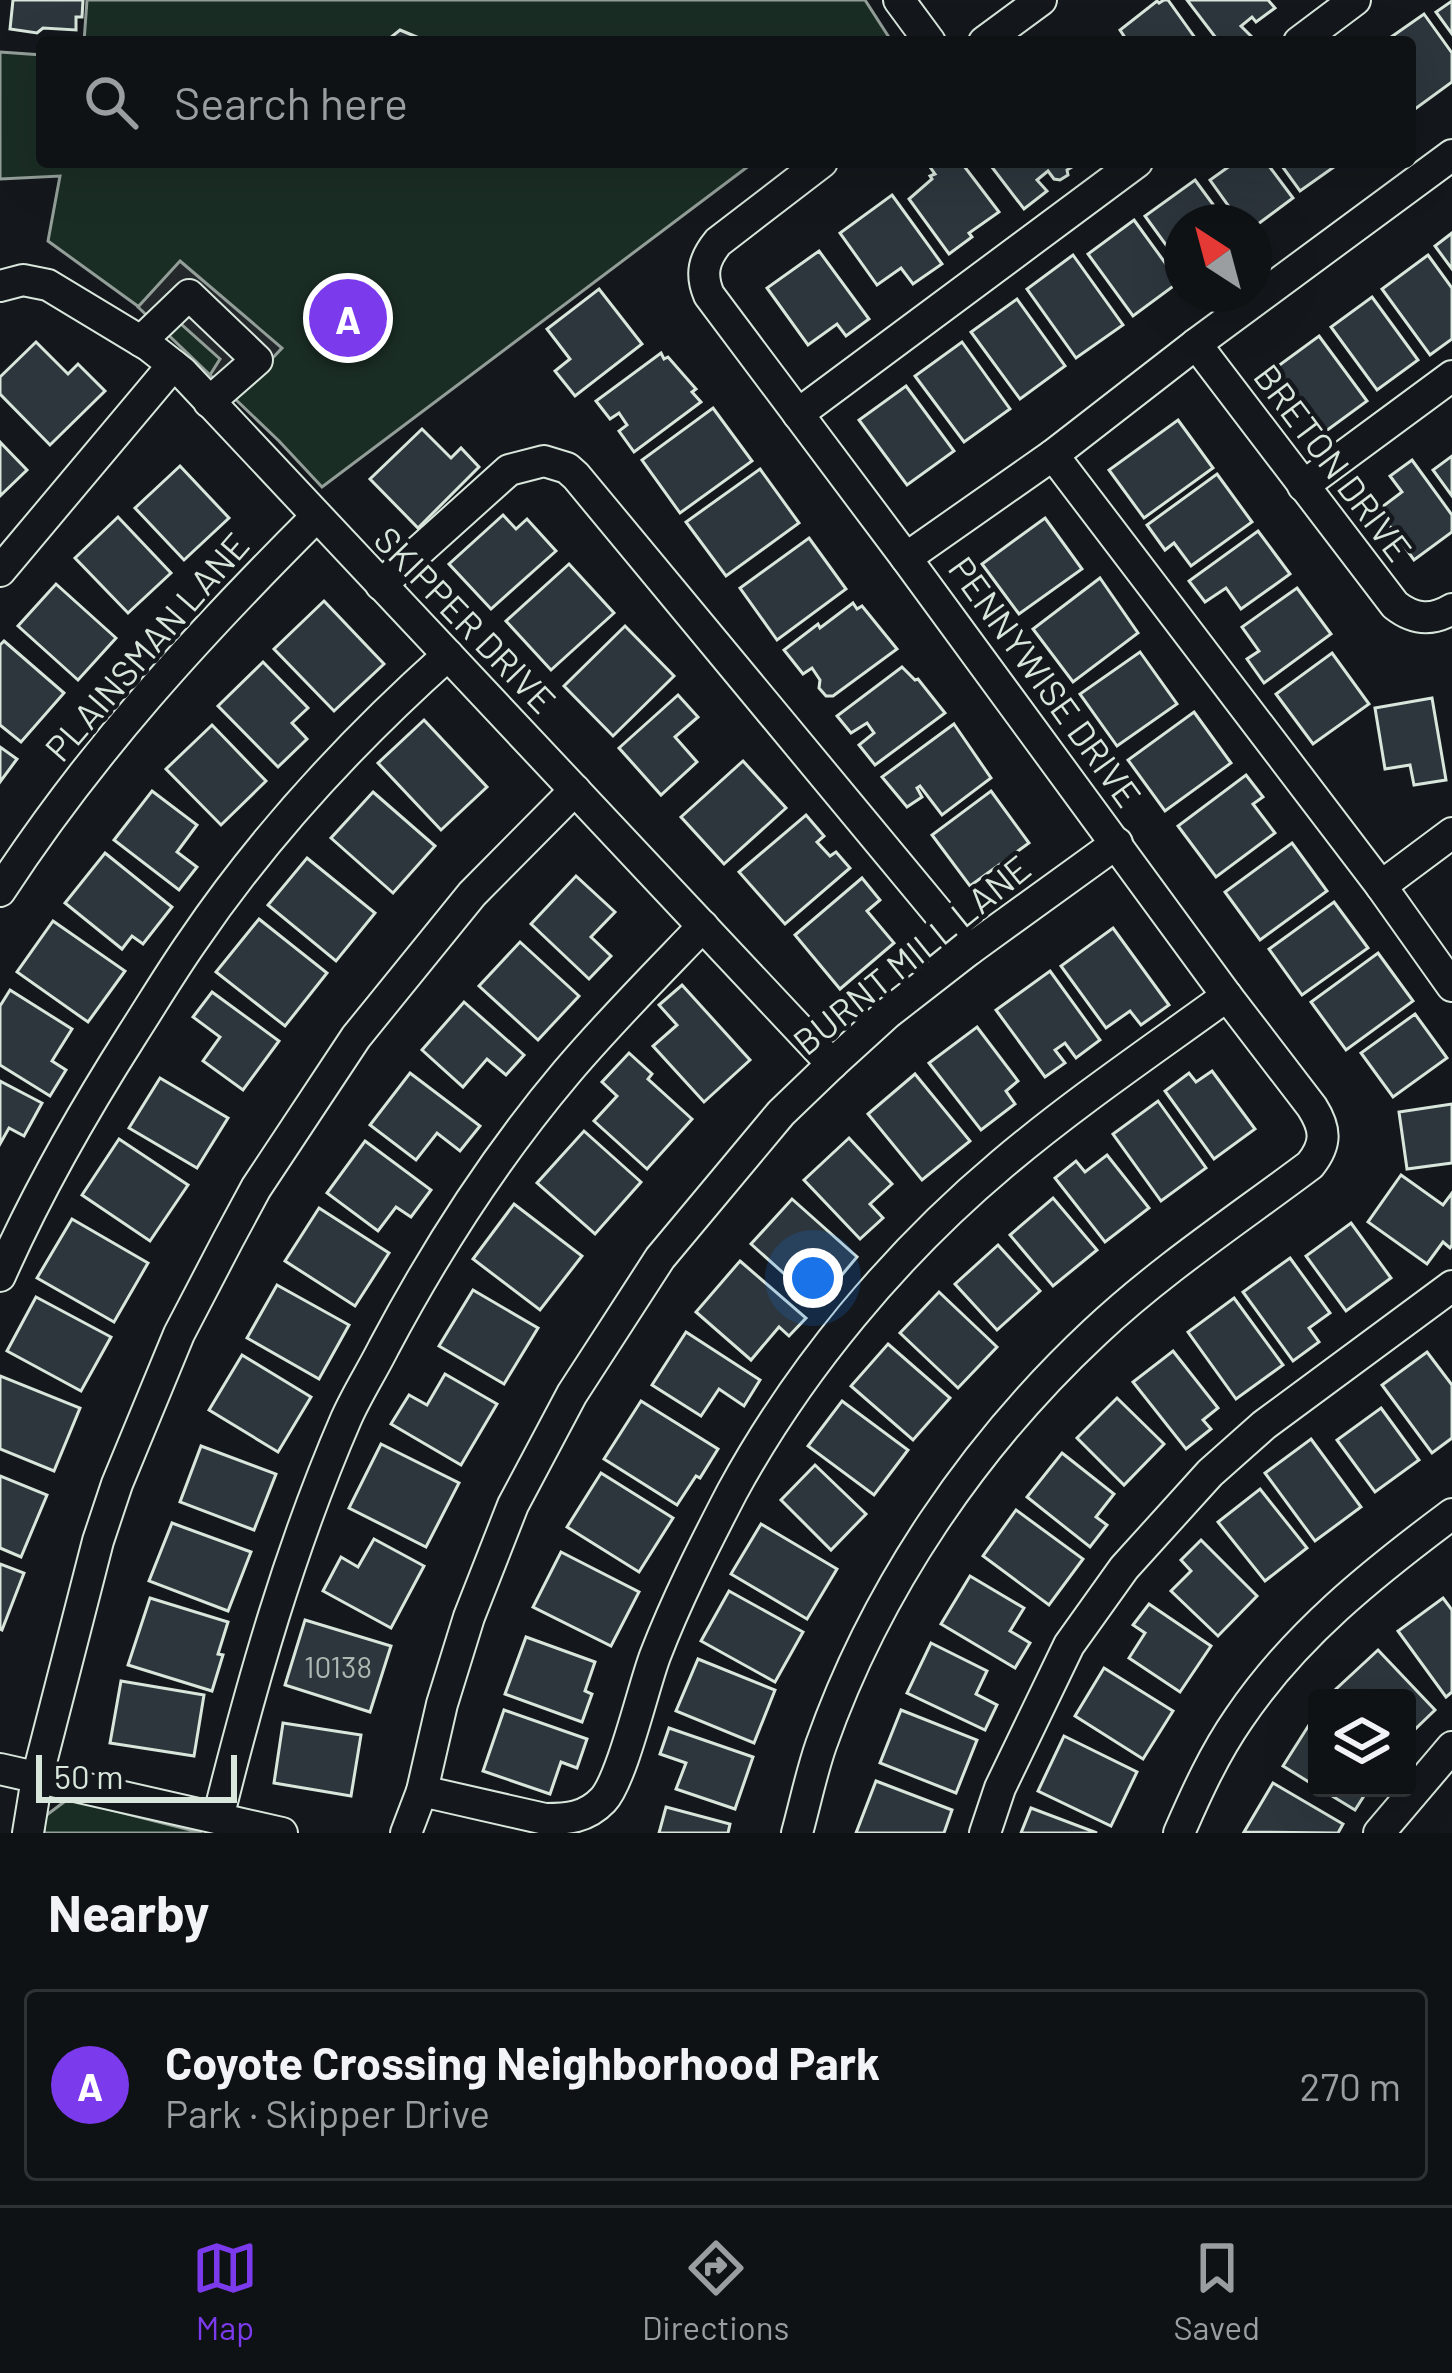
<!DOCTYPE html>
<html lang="en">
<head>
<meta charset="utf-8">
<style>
  :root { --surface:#0f1215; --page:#1d2022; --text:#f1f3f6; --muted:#9b9ea0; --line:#2f3234; --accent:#7c3aed }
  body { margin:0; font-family:Barlow,sans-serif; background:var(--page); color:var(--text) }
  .controls { position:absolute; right:36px; bottom:36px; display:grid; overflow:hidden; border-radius:12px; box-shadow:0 12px 48px #0002 }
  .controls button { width:108px; height:108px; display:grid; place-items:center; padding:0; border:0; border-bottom:3px solid var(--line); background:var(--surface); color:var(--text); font:60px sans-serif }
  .compass { position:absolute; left:1164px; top:204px; width:108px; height:108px; border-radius:50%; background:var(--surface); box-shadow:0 12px 48px #0002; rotate:324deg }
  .scale { position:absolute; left:36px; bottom:30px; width:201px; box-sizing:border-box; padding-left:12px; border:6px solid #d8e6dc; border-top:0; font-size:33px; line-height:42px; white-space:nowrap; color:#d8e6dc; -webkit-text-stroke:9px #14181c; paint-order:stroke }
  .you { position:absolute; left:813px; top:1278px; width:42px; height:42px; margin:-30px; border:9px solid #fff; border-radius:50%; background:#1a73e8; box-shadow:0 0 0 18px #1a73e833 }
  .badge { display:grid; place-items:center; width:78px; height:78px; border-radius:50%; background:var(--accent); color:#fff; font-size:39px; font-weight:700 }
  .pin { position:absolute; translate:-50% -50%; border:6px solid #fff; box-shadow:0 3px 12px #0006 }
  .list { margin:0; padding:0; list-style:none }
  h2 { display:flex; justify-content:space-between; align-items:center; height:156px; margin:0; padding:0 48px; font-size:51px }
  h2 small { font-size:39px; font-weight:400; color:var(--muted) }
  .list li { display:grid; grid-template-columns:78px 1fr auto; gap:36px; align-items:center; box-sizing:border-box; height:192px; margin:0 24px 24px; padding:0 24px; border:3px solid var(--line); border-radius:12px }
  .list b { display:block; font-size:45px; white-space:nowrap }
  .list p { margin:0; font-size:39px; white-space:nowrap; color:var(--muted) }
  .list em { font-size:39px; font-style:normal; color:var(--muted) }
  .icon { flex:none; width:66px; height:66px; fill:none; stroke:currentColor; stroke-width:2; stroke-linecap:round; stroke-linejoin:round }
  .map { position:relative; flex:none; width:1452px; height:1833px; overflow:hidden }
  .search { position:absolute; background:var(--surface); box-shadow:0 12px 48px #0002; left:36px; right:36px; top:36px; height:132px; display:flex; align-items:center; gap:30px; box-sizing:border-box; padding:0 42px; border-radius:12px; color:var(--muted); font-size:45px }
  .sheet { height:372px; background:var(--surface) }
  nav { display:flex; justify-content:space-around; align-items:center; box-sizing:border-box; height:168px; border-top:3px solid var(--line); background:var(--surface); font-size:33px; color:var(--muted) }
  nav a { display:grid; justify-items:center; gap:6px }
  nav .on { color:var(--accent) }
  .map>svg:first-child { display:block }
</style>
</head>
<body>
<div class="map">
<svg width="1452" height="1833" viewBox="0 0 1452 1833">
  <rect width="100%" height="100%" fill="#14181c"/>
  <!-- green -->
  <g fill="#1a2d24" stroke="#939e99" stroke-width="3">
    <polygon points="87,0 865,0 892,42 84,42"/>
    <polygon points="0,52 42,55 42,162 754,162 322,487 279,441 139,307 48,241 60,176 0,179"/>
    <polygon points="68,1799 202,1833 44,1833 44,1817"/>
  </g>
  <!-- parking -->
  <polygon fill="#24282b" stroke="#939e99" stroke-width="3" points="180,261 282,348 235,398 210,375 220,359 173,317 162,330 138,307"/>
  <!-- building -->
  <g fill="#2c363c" stroke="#d8e6dc" stroke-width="3">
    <polygon points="13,0 83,0 82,17 76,17 76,30 43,28 37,33 10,29"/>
    <polygon points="1164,0 1168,0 1198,42 1119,42 1118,40 1124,36 1120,30 1157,1 1159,3"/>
    <polygon points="1187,0 1268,0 1275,8 1256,22 1252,17 1241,26 1252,37 1245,42 1219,42"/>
    <polygon points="1452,1 1452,34 1436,12"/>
    <polygon points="1424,14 1452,53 1452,82 1415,109 1410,102 1410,42 1384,42"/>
    <polygon points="400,30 424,40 425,42 385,42"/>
    <polygon points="937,162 961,162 999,212 969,233 972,237 949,254 909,199 932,179 930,176 935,174 930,167"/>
    <polygon points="988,162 1069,162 1072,167 1067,170 1068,175 1060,180 1054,179 1048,171 1037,180 1047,191 1024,209"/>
    <polygon points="1229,162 1266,162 1293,198 1254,227 1254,222 1240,222 1210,180 1231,165"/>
    <polygon points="1279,162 1341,162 1300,191"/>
    <polygon points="1195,180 1226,222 1182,222 1182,267 1145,216"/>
    <polygon points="892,195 942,264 913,284 901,268 877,285 840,233"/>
    <polygon points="1134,220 1179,282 1133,316 1088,254"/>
    <polygon points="1452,233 1452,269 1435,246"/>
    <polygon points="819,251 869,319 846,336 837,324 808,345 767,288"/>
    <polygon points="1073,255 1123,325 1076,358 1027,289"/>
    <polygon points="1428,255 1452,288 1452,339 1430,355 1382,289"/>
    <polygon points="599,289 642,344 575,396 555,371 570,359 547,329"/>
    <polygon points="1372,297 1418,360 1377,390 1331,327"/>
    <polygon points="1017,299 1065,366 1020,399 971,332"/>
    <polygon points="1319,336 1367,401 1322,434 1274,369"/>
    <polygon points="36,342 68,374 78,364 105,391 50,445 0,394 0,377"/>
    <polygon points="962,342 1010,409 964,442 915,376"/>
    <polygon points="661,353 664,359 668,357 696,389 692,392 701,402 634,452 619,431 627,425 619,413 610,419 596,401"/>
    <polygon points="906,386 954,451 907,485 859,420"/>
    <polygon points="713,408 752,461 680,513 642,460"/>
    <polygon points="1178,420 1213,468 1144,518 1109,470"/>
    <polygon points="422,429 451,458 461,448 479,467 418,528 370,479"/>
    <polygon points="0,442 27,470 0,496"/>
    <polygon points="1452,456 1452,496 1433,470"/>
    <polygon points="1412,460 1452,515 1452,532 1414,560 1378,510 1402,492 1390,476"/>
    <polygon points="180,466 229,518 184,560 135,508"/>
    <polygon points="760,469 799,523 726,576 686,522"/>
    <polygon points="1217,474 1252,522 1191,566 1174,543 1165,550 1147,525"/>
    <polygon points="503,515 516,529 527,519 556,551 491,609 449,564"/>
    <polygon points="118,517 171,573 128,613 75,558"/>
    <polygon points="1045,518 1082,569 1019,614 982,564"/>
    <polygon points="1258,531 1290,574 1241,609 1226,588 1205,602 1189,581"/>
    <polygon points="809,538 846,589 777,640 740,588"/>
    <polygon points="569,564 614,613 551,670 506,621"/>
    <polygon points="1100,578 1138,633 1073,682 1033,629"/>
    <polygon points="56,584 116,638 78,680 18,626"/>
    <polygon points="1297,588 1331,634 1264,683 1247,659 1259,651 1242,627"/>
    <polygon points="324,601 384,664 334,711 274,649"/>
    <polygon points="853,603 857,609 862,606 897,649 833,696 826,696 819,688 820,680 812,668 803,674 784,650 818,624 820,628"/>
    <polygon points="625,626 674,676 613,736 564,686"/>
    <polygon points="4,641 64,693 21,742 0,725 0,645"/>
    <polygon points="1140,652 1177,704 1117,746 1080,694"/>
    <polygon points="1332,653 1369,704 1313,744 1276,694"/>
    <polygon points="263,662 308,708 292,723 307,739 278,767 218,706"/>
    <polygon points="902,667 915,680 918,679 945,713 875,765 859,745 874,733 867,723 851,733 837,716"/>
    <polygon points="678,695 698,717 675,737 697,762 661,795 619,748"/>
    <polygon points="1432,698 1446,780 1414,785 1410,765 1385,769 1375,708"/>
    <polygon points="1194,712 1231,763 1165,811 1128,760"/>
    <polygon points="424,720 487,787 441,830 378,763"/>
    <polygon points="954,724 991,778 942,815 920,786 917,788 922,797 907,807 882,777"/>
    <polygon points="212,725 266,781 221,825 166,769"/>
    <polygon points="0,747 17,759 0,782"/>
    <polygon points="743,761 786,808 724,864 681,817"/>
    <polygon points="1246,775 1263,797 1253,804 1275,833 1216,877 1178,826"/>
    <polygon points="152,791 197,825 177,852 197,867 179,890 114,840"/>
    <polygon points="991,791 1029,843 970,886 932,835"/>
    <polygon points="373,792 435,846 393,893 331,838"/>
    <polygon points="806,815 824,836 817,842 830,856 836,852 850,868 785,924 739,872"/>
    <polygon points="1292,843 1327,891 1260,940 1225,892"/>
    <polygon points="105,853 172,907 143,944 132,936 122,949 65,903"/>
    <polygon points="307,858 375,913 336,961 268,905"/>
    <polygon points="576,876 615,912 591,937 611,956 589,979 531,924"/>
    <polygon points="862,878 880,900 867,911 894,943 840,989 795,935"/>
    <polygon points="1334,902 1368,948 1302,995 1269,949"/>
    <polygon points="259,919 327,973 285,1026 216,972"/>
    <polygon points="53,921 125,971 88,1022 17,972"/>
    <polygon points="1113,928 1169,1005 1141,1025 1130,1011 1106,1028 1061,966"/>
    <polygon points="520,942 579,996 538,1040 479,986"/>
    <polygon points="1378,953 1413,1001 1346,1050 1311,1002"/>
    <polygon points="1050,971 1100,1040 1076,1058 1065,1043 1055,1050 1065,1063 1045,1077 996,1010"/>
    <polygon points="682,985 750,1060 704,1102 653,1046 677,1025 659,1005"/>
    <polygon points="10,990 72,1029 52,1061 66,1070 50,1096 0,1065 0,1006"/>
    <polygon points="212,992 279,1041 243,1090 203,1061 220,1037 193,1017"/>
    <polygon points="464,1002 524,1055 506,1075 487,1059 463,1087 422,1050"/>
    <polygon points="1415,1014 1447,1058 1393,1097 1361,1053"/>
    <polygon points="977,1027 1018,1081 1006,1091 1015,1104 981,1130 929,1063"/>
    <polygon points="629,1053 652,1074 648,1079 692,1119 647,1169 594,1121 617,1096 602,1082"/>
    <polygon points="1212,1071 1255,1129 1214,1159 1165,1091 1189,1073 1196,1082"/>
    <polygon points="410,1073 480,1126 460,1151 437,1133 416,1160 370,1125"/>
    <polygon points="915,1074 970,1141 922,1180 868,1114"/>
    <polygon points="160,1078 228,1118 197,1168 129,1128"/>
    <polygon points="0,1081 42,1103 24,1136 9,1128 0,1144"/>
    <polygon points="1158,1101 1206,1168 1161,1201 1113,1134"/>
    <polygon points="1452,1104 1452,1163 1407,1169 1399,1112"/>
    <polygon points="584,1131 641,1182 595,1234 537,1183"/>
    <polygon points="849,1138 892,1184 870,1204 883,1218 860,1239 804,1180"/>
    <polygon points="119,1139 188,1185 150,1241 82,1195"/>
    <polygon points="365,1141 431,1190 411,1217 396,1207 378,1231 327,1193"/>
    <polygon points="1107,1155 1149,1208 1105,1242 1055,1178 1076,1161 1085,1172"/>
    <polygon points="1401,1175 1443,1205 1452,1193 1452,1245 1450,1248 1443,1242 1427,1264 1368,1222"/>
    <polygon points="1053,1198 1097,1250 1053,1286 1010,1235"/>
    <polygon points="792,1199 857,1257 841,1276 824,1261 800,1288 751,1244"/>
    <polygon points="514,1204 582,1256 540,1310 473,1259"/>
    <polygon points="319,1208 389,1253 355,1306 285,1261"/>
    <polygon points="72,1219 148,1263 114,1322 37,1278"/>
    <polygon points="1351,1223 1391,1278 1346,1311 1306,1256"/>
    <polygon points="998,1245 1040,1291 997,1330 955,1284"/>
    <polygon points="1290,1258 1330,1313 1309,1328 1319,1342 1293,1361 1243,1292"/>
    <polygon points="740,1261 806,1318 789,1336 779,1327 751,1360 696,1312"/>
    <polygon points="277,1285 349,1325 319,1379 247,1338"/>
    <polygon points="473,1290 538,1328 504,1384 439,1346"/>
    <polygon points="939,1292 997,1347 958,1388 900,1333"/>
    <polygon points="36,1297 111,1337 81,1391 7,1351"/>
    <polygon points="1234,1298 1283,1365 1236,1399 1188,1332"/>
    <polygon points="686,1332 760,1380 744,1406 719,1389 701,1416 652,1385"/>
    <polygon points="888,1344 950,1398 913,1440 851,1386"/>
    <polygon points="1173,1351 1218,1408 1203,1420 1211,1429 1186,1449 1133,1382"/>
    <polygon points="1427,1352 1452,1385 1452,1438 1432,1453 1382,1385"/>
    <polygon points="242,1355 311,1397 278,1452 209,1410"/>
    <polygon points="445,1374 497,1404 461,1465 391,1424 409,1395 427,1405"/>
    <polygon points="0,1376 80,1408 54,1471 0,1449"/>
    <polygon points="1117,1398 1164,1444 1124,1485 1077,1438"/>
    <polygon points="641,1401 718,1449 700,1478 696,1476 677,1505 604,1459"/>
    <polygon points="842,1401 908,1450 874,1495 808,1446"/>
    <polygon points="1381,1408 1419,1460 1375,1492 1337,1440"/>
    <polygon points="1311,1439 1361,1507 1315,1541 1265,1473"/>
    <polygon points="381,1444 459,1483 426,1547 349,1508"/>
    <polygon points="201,1446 276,1474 254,1530 180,1502"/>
    <polygon points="1062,1453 1114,1494 1096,1517 1107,1525 1090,1547 1027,1497"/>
    <polygon points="815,1465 866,1514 831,1550 781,1500"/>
    <polygon points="601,1473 673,1518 639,1572 567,1527"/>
    <polygon points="0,1476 47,1495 21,1557 0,1548"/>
    <polygon points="1260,1489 1307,1548 1265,1581 1218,1522"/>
    <polygon points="1016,1510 1083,1559 1049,1605 983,1556"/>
    <polygon points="172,1523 251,1552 228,1611 149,1581"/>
    <polygon points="761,1524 837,1569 807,1619 731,1574"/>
    <polygon points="374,1539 424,1566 391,1628 323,1591 341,1557 358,1567"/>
    <polygon points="1201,1540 1257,1596 1218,1636 1171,1591 1191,1571 1181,1560"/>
    <polygon points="561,1552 639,1592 611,1646 533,1607"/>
    <polygon points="0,1564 24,1573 2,1630 0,1629"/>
    <polygon points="970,1576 1024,1608 1010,1631 1030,1643 1015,1668 941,1624"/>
    <polygon points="729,1591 803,1632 775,1682 701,1641"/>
    <polygon points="150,1598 228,1622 218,1654 223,1655 212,1691 128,1665"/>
    <polygon points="1443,1598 1452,1610 1452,1692 1446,1697 1398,1631"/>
    <polygon points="1149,1604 1211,1646 1180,1692 1129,1658 1145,1633 1133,1625"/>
    <polygon points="305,1620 391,1646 370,1712 285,1685"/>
    <polygon points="526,1637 595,1662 585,1691 592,1694 582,1722 505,1694"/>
    <polygon points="931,1643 987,1671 976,1694 997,1705 985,1730 907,1693"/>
    <polygon points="1378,1650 1435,1710 1407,1737 1407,1698 1345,1698 1336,1689"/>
    <polygon points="698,1659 775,1690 754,1743 676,1711"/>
    <polygon points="1104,1668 1173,1711 1143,1759 1075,1716"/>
    <polygon points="121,1681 204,1695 194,1756 110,1743"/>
    <polygon points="504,1710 587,1739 577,1768 561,1762 550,1794 483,1771"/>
    <polygon points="901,1710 977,1740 956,1793 880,1763"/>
    <polygon points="1314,1717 1317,1719 1317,1787 1283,1766"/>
    <polygon points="283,1723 361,1735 351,1796 274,1783"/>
    <polygon points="669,1728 753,1757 735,1809 676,1789 686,1763 660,1754"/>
    <polygon points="1064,1736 1137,1772 1111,1826 1038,1791"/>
    <polygon points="876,1781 952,1810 944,1833 856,1833"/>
    <polygon points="1273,1783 1343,1824 1338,1833 1244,1832"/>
    <polygon points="1319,1788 1369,1788 1355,1810"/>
    <polygon points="666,1807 730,1824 728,1833 659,1833"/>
    <polygon points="1031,1808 1097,1833 1021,1833"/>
  </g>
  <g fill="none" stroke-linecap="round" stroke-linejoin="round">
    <defs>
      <g id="minor">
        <polyline points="899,0 930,42"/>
        <polyline points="984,42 1041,0"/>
        <polyline points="1299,42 1355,0"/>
        <polyline points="0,286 23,280 48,285 149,346 182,372 832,1064"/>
        <polyline points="141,341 189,295 257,360 209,402"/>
        <path d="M1196 344 1395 605C1414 620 1432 621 1452 609"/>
        <polyline points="798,414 1137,162"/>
        <polyline points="1053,455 1381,886 1452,986"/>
        <polyline points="1303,486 1452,376"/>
        <polyline points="906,558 1053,455 1196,344 1452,155"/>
        <polyline points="0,571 173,365"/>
        <polyline points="381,585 509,470 544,461 567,468 576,476 969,950"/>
        <polyline points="1381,886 1452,833"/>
        <path d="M0 891C92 750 197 636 316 517"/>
        <path d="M0 1276C37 1192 83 1112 132 1035 152 1004 171 972 192 942 263 837 353 740 448 655"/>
        <polyline points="0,1769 282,1833"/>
        <path d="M422 1791 545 1819C567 1819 586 1818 603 1800 622 1780 643 1688 655 1656 677 1599 704 1546 732 1492 799 1369 895 1254 1002 1164 1073 1104 1151 1051 1227 996"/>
        <path d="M218 1818C252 1682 290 1548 346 1419 357 1394 372 1371 384 1347 435 1251 496 1156 566 1073 609 1022 656 975 703 926"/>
        <polyline points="28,1833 37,1778 98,1541 117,1484 179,1334 228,1240 256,1188 356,1037 472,894 575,790"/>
        <polyline points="406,1833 422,1791 442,1704 469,1617 513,1505 572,1394 660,1258 781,1113 832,1064 888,1013 969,950 1117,843"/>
        <path d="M797 1833C805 1804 811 1774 821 1745 876 1589 974 1445 1095 1332 1161 1270 1238 1219 1310 1165 1327 1144 1326 1129 1312 1107L1227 996 906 558 709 295C700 274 704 259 718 242L822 162"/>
        <polyline points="985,1833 1000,1788 1069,1645 1124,1568 1210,1473 1264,1425 1452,1286"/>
        <path d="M1179 1833C1196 1794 1214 1754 1239 1718 1295 1635 1373 1573 1452 1514"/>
        <polyline points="1379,1833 1452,1747"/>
      </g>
    </defs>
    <!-- minor casing -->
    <use href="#minor" stroke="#d8e6dc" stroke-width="34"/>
    <!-- minor -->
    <use href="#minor" stroke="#14181c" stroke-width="30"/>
  </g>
  <g text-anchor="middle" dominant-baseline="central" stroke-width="9" stroke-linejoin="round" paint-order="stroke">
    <!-- number labels -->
    <g font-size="30" fill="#adbab4">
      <text x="338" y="1666">10138</text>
    </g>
    <!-- street labels -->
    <g font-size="36" fill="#d8e6dc" stroke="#14181c">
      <text transform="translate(1334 462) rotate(53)">BRETON DRIVE</text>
      <text transform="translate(466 619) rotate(46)">SKIPPER DRIVE</text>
      <text transform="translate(146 646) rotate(-49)">PLAINSMAN LANE</text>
      <text transform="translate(1046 681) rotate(54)">PENNYWISE DRIVE</text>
      <text transform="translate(911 954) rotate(-39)">BURNT MILL LANE</text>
    </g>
  </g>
</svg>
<div class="controls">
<button><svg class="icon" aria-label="layers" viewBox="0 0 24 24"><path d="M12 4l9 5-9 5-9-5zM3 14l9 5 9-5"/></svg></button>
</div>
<svg class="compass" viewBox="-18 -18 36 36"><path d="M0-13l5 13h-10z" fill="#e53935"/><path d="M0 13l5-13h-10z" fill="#9b9ea0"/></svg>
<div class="scale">50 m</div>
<div class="you"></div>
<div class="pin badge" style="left:348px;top:318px">A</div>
<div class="search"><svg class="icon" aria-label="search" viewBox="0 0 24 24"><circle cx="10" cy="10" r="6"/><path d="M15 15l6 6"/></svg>Search here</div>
</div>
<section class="sheet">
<h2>Nearby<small></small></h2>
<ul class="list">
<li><span class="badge">A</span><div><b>Coyote Crossing Neighborhood Park</b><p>Park · Skipper Drive</p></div><em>270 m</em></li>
</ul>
</section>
<nav>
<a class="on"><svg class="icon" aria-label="map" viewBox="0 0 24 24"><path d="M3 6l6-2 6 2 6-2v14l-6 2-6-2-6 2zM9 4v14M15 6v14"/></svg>Map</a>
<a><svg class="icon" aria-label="directions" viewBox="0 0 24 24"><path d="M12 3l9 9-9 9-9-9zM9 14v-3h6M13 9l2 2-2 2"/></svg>Directions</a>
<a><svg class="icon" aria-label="saved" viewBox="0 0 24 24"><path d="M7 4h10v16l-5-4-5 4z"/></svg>Saved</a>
</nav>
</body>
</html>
